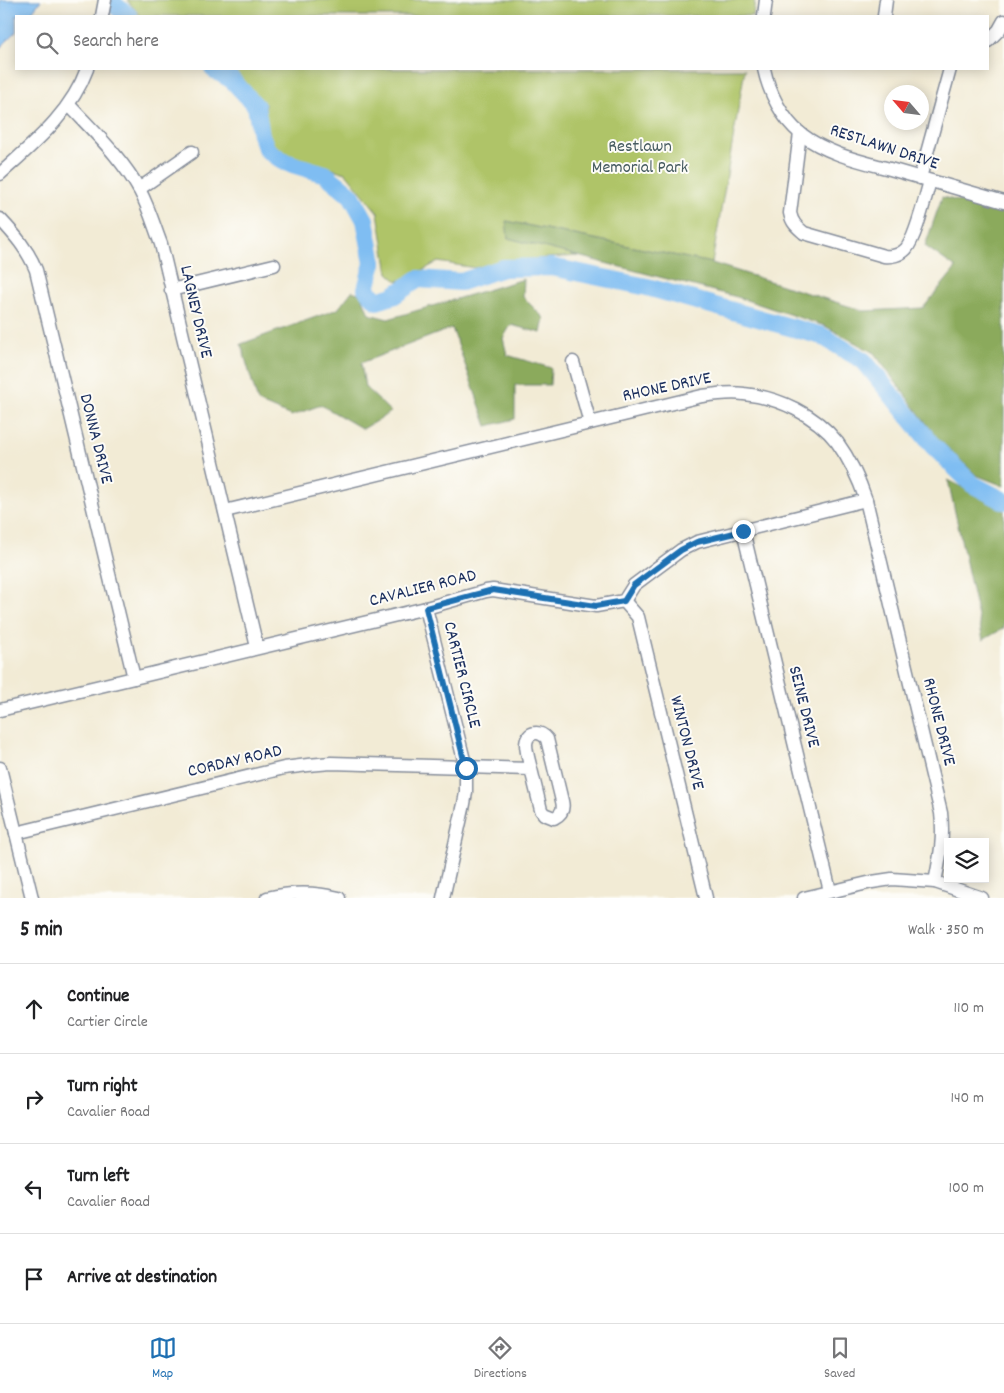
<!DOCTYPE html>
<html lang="en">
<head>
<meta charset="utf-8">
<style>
  :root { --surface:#fff; --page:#f6f6f6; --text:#202124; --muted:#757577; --line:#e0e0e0; --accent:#1f6fb2 }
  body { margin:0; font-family:Dekko,sans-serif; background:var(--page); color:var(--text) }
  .controls { position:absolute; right:15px; bottom:15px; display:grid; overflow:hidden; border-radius:0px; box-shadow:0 2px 12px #0003 }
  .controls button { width:45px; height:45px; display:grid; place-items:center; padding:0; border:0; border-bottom:1px solid var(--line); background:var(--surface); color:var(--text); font:25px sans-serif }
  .compass { position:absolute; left:884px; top:85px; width:45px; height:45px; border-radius:50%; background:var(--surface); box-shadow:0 2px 12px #0003; rotate:298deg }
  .stop { position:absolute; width:15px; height:15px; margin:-11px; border:4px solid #1f6fb2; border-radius:50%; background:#fff }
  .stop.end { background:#1f6fb2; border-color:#fff; box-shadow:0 1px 5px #0008 }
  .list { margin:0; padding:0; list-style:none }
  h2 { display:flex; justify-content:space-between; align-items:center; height:65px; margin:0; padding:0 20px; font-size:21px }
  h2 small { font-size:16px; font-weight:400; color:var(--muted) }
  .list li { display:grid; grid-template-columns:32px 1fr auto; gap:15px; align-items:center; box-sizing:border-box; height:90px; padding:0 20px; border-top:1px solid var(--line) }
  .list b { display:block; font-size:19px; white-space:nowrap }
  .list p { margin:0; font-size:16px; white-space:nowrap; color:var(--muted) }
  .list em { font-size:16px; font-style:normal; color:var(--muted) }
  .icon { flex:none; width:28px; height:28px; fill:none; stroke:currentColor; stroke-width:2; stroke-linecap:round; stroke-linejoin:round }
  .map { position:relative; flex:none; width:1004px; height:898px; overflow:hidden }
  .search { position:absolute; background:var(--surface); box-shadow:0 2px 12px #0003; left:15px; right:15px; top:15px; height:55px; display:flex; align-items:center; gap:12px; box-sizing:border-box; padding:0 18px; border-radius:0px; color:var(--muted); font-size:19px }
  .sheet { height:425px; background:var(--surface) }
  nav { display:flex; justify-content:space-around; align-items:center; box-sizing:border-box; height:70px; border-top:1px solid var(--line); background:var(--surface); font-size:14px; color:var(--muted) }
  nav a { display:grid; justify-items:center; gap:2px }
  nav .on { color:var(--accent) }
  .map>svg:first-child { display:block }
</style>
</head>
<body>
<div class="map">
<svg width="1004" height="898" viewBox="0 0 1004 898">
  <rect width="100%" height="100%" fill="#fdfcf7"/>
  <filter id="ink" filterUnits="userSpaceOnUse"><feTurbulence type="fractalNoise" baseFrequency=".02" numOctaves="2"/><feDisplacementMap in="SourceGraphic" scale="10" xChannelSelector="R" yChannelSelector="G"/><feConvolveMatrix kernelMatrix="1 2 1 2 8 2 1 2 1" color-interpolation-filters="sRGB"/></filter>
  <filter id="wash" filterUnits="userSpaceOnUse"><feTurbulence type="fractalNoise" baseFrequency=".0096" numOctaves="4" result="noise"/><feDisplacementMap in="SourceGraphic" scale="20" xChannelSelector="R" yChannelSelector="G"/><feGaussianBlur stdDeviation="1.12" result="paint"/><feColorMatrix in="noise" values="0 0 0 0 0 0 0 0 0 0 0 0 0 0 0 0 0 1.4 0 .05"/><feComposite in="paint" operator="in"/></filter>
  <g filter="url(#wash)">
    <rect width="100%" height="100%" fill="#f2ebd5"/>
    <!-- green -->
    <g fill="#afc468" stroke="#657a63">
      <polygon points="127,0 755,0 753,16 140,16"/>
      <polygon points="230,69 745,69 712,263 507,221 508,238 578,256 504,261 475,268 438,262 408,278 397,281 388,273 378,213 346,173 281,154 270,147 266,137 265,104"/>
    </g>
    <!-- forest -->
    <g fill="#8baa5c" stroke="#536c5d">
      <polygon points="942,197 1004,212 1004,486 976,475 937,438 874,353 825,326 737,297 508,238 506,221 712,263 864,311 923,308 956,268 925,246"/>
      <polygon points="524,279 523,297 544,318 541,333 511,325 503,338 507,355 551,368 550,385 515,385 515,419 487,426 452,328 361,363 365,387 391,412 363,429 321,405 291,416 258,402 241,344 338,309 352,291 361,294 369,314 388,319"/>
      <polygon points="948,480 1004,508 1004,628 983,640"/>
    </g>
    <!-- water -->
    <polygon fill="#7fbdf2" stroke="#4d76a8" points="0,0 41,0 29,16 16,16 16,32 0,48"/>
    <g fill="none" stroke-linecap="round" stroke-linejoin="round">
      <!-- river -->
      <g stroke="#7fbdf2" stroke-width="18">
        <polyline points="108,0 129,16"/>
        <polyline points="213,69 232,80 256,106 261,135 267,150 285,162 325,174 351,195 365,220 373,263 366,289 377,301 393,296 418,279 461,282 503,268 552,267 647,287 822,336 864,361 933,446 972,484 1004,501"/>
      </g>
    </g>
  </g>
  <g filter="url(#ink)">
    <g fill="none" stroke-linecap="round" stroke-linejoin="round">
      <defs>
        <g id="minor">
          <polyline points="102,16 105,0"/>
          <polyline points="764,16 766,0"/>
          <polyline points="884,16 886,0"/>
          <polyline points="988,41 999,30 1004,21"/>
          <path d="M764 69C769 92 782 119 801 134 827 154 860 161 890 169 928 180 966 191 1004 202"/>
          <path d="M69 105C94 132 122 158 140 191 149 208 154 226 161 244L257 647"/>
          <path d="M800 133 790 213C792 223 797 227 804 233L884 256C891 257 900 255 906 249 916 237 925 198 930 181"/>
          <path d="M0 174C34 143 71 113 87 69"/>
          <polyline points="920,178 950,69"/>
          <polyline points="139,189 192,152"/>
          <path d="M0 219C15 235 28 250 36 270L134 678"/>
          <polyline points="171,290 274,265"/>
          <polyline points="573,362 590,423"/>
          <path d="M225 511 702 396C716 394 730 392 744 394 778 397 816 415 837 442 850 460 859 479 866 500L941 813C944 839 940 857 935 882"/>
          <polyline points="743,531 830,891"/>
          <polyline points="624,601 638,617 706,898"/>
          <polyline points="426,608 466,768 466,792 464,804 443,898"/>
          <polyline points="0,710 426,608 486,591 493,590 596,606 624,601 634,585 681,550 697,542 866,500"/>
          <polyline points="0,768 32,898"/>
          <path d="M16 833 284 768 308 765 331 763 531 769 541 810 544 814 554 818C562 814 564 809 562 801L547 739C540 730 527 731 526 744 526 751 529 761 531 769"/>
          <path d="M267 898C291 892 315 892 339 898"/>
          <polyline points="804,898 872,882 892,879 935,882 982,898"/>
        </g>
      </defs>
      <!-- minor casing -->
      <use href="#minor" stroke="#868d9a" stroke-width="15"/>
      <!-- minor -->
      <use href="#minor" stroke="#fff" stroke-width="12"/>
    </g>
  </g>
  <g fill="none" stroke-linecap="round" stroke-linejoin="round" filter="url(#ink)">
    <!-- route -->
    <polyline stroke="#1f6fb2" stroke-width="6" points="466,768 426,608 493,590 596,606 624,601 634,585 681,550 697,542 743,531"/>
  </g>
  <g text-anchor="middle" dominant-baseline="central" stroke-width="4" stroke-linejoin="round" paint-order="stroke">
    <!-- park labels -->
    <g font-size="18" fill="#475c61" stroke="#fdfcf7">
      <text x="640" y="147">Restlawn<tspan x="640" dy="21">Memorial Park</tspan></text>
    </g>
    <!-- street labels -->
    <g font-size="18" fill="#1b2f5e" stroke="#fdfcf7">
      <text transform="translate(884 148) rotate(18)">RESTLAWN DRIVE</text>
      <text transform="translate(195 312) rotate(77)">LAGNEY DRIVE</text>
      <text transform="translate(667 388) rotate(-12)">RHONE DRIVE</text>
      <text transform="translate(95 439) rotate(76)">DONNA DRIVE</text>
      <text transform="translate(423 589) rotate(-14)">CAVALIER ROAD</text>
      <text transform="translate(461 675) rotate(76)">CARTIER CIRCLE</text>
      <text transform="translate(803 707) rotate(76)">SEINE DRIVE</text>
      <text transform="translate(938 722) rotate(76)">RHONE DRIVE</text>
      <text transform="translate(686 743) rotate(76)">WINTON DRIVE</text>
      <text transform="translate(235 762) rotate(-13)">CORDAY ROAD</text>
    </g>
  </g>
</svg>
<div class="controls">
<button><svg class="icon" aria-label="layers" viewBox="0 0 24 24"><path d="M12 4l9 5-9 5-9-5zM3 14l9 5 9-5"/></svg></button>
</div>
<svg class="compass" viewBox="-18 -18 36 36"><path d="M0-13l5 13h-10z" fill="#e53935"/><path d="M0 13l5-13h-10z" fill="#757577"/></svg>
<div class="stop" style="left:466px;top:768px"></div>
<div class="stop end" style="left:743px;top:531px"></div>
<div class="search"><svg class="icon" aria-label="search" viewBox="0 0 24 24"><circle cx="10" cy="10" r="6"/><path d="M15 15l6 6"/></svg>Search here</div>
</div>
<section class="sheet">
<h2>5 min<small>Walk · 350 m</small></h2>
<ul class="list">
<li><svg class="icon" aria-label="ahead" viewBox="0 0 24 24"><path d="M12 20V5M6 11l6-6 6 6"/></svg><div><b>Continue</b><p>Cartier Circle</p></div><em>110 m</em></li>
<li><svg class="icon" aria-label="right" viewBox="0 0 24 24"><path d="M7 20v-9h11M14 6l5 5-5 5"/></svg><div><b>Turn right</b><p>Cavalier Road</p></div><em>140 m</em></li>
<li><svg class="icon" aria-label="left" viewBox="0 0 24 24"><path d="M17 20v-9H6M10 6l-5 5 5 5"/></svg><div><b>Turn left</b><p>Cavalier Road</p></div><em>100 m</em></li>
<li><svg class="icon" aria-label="arrive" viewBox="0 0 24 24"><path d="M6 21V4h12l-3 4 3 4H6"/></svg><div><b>Arrive at destination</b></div></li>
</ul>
</section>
<nav>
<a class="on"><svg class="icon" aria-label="map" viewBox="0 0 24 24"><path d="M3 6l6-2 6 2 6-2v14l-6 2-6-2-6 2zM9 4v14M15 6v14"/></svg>Map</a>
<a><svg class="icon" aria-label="directions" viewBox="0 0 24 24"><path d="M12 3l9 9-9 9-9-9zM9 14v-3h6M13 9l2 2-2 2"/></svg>Directions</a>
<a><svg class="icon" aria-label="saved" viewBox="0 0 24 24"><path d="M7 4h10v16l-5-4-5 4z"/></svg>Saved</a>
</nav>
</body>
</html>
